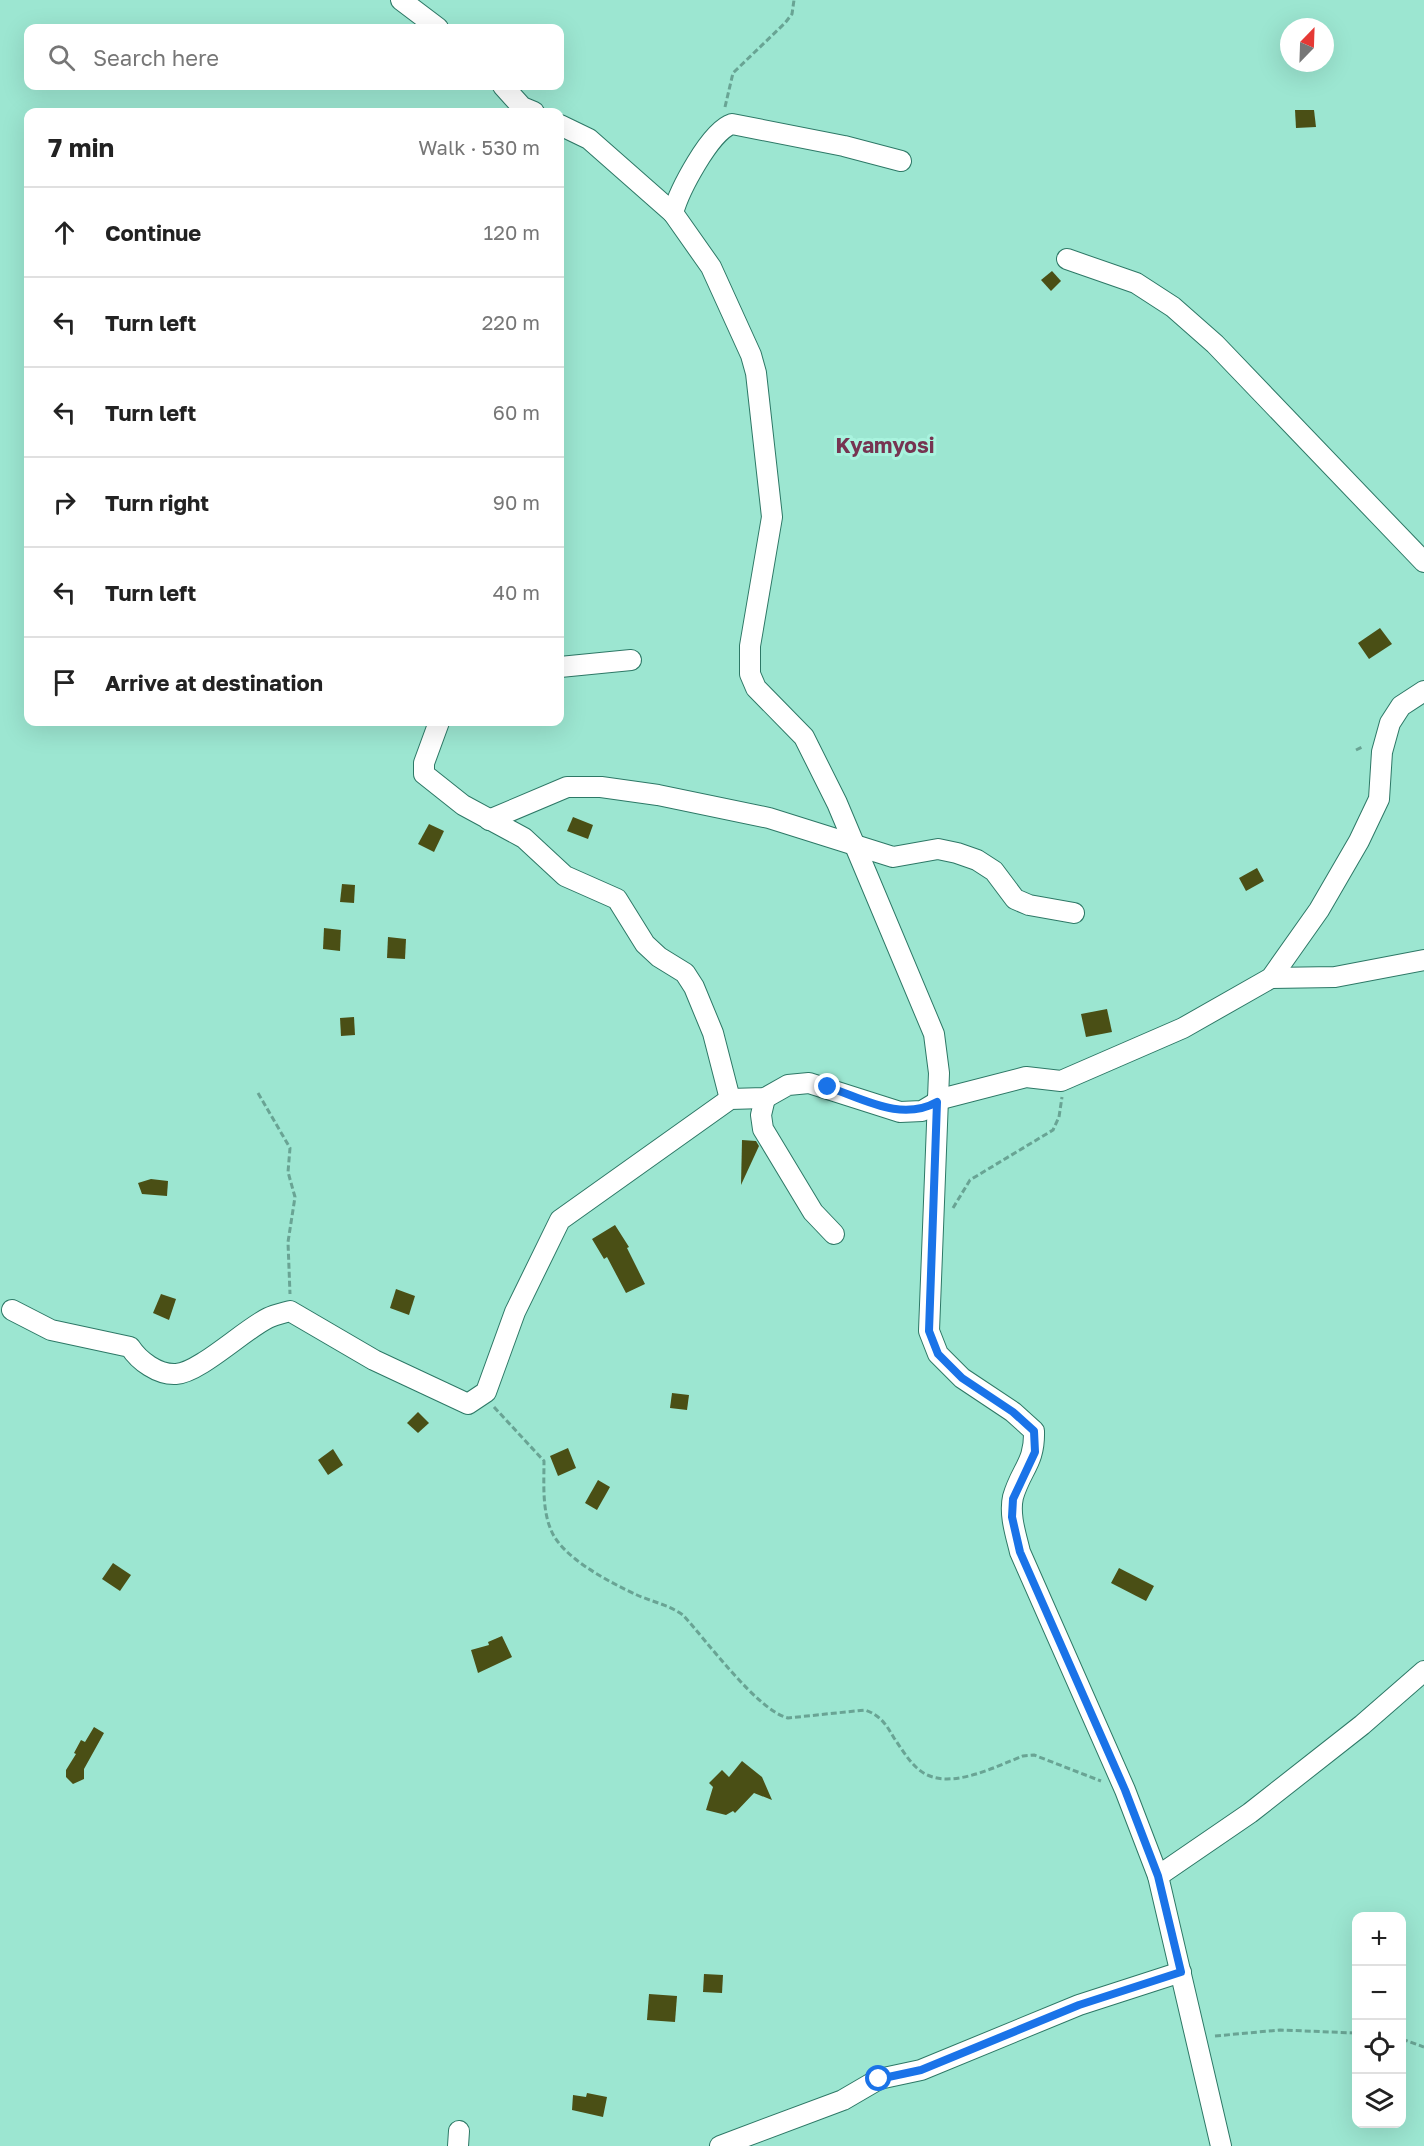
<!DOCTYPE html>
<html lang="en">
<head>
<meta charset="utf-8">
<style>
  :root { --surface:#fff; --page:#f6f6f6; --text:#222; --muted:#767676; --line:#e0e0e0 }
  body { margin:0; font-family:"Golos Text",sans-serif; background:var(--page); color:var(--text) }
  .controls { position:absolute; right:18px; bottom:18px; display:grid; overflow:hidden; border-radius:12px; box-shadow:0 6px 24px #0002 }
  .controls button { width:54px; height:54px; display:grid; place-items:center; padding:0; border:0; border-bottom:2px solid var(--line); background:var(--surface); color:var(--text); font:30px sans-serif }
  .compass { position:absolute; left:1280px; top:18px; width:54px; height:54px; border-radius:50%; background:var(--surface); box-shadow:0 6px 24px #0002; rotate:23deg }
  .stop { position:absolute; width:18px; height:18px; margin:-14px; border:4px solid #1a73e8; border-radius:50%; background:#fff }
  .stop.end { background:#1a73e8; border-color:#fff; box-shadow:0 2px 6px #0008 }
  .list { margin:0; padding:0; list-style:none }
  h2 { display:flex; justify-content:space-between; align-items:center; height:78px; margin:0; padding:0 24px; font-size:26px }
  h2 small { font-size:20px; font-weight:400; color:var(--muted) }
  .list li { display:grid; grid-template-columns:39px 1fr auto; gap:18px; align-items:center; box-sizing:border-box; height:90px; padding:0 24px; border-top:2px solid var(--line) }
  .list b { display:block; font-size:22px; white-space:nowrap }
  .list em { font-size:20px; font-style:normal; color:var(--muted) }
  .icon { flex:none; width:33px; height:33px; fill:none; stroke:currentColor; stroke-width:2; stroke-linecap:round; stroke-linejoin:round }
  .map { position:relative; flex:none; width:1424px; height:2146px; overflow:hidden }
  .search { position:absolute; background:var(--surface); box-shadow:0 6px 24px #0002; left:24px; top:24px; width:540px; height:66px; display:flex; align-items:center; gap:15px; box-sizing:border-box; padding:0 21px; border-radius:12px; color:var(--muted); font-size:22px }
  .panel { position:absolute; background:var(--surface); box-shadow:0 6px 24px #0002; left:24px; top:108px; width:540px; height:618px; border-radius:12px }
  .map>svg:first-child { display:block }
</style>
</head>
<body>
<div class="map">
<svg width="1424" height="2146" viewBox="0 0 1424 2146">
  <rect width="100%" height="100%" fill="#9ce6d1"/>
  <!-- building -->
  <g fill="#4a4f15">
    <polygon points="1295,110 1314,110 1316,127 1296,128"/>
    <polygon points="1052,271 1061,281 1051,291 1041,280"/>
    <polygon points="1380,628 1392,644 1369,659 1358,643"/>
    <polygon points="573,817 593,825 588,839 567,831"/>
    <polygon points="429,824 444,831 434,852 418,844"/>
    <polygon points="1257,868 1264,881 1246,891 1239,878"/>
    <polygon points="342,884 355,885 354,903 340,902"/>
    <polygon points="324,928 341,930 340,951 323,949"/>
    <polygon points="388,937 406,939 405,959 387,958"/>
    <polygon points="1107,1009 1112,1032 1086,1037 1081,1014"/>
    <polygon points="354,1017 355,1035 341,1036 340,1018"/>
    <polygon points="742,1140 756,1141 759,1146 741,1185"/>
    <polygon points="151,1179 168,1181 167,1196 142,1194 138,1183"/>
    <polygon points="615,1225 629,1247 627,1248 645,1284 626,1293 607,1257 604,1259 592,1239"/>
    <polygon points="396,1289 415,1296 409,1315 390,1308"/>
    <polygon points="161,1294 176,1299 169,1320 153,1313"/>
    <polygon points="672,1393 689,1395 687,1410 670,1408"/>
    <polygon points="418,1412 429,1423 418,1433 407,1423"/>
    <polygon points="568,1448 576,1468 558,1476 550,1456"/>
    <polygon points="333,1449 343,1465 328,1475 318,1460"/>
    <polygon points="598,1480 610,1487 597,1510 585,1503"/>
    <polygon points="113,1563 131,1575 120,1591 102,1579"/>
    <polygon points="1119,1568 1154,1586 1146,1601 1111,1583"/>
    <polygon points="502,1636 512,1657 478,1673 471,1650 489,1645 488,1642"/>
    <polygon points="94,1727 104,1733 84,1769 84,1779 73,1784 66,1777 66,1770 76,1754 74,1753 81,1740 85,1742"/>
    <polygon points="742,1761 762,1777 772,1800 754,1793 735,1813 733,1811 726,1815 706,1810 713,1787 709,1783 722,1770 729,1777"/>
    <polygon points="704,1974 723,1975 722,1993 703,1992"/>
    <polygon points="649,1994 677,1996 675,2022 647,2020"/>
    <polygon points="587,2093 607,2097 603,2117 572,2110 573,2095 586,2097"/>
  </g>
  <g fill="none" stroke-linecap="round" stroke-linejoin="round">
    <defs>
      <g id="street">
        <polyline points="401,0 438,28"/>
        <polyline points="503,86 522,107 534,112"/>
        <polyline points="560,125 589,139 673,213"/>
        <path d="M901 161 844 146 732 124C710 131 679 191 673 213L711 267 751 355 756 373 772 517 750 646V674L756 688 804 737 837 803 934 1034 939 1073 929 1331 938 1354 962 1378 1013 1412 1034 1431C1035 1463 1021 1469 1013 1497 1009 1515 1016 1535 1020 1552L1125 1790 1158 1876 1221 2146"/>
        <polyline points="1067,259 1136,283 1173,307 1215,344 1424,562"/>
        <polyline points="560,667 631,660"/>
        <polyline points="439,722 424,763 424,774 463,805 524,838 565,876 617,899 645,944 659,957 685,973 694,987 713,1033 730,1099"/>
        <polyline points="489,820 567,787 601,787 658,795 769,818 893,857 938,849 957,853 977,860 994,871 1015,899 1029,905 1074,913"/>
        <polyline points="1271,978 1335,977 1424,960"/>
        <polyline points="765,1098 761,1115 763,1129 813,1212 834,1234"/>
        <polyline points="937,1100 1026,1077 1061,1081 1183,1028 1271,978 1319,910 1359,841 1379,799 1382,752 1390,723 1401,706 1424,691"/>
        <path d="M12 1310 51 1330 130 1347C139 1361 158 1375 176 1374 199 1373 245 1329 268 1318 274 1315 283 1313 290 1311L374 1360 468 1404 486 1392 515 1312 560 1220 730 1099 765 1098 788 1085 809 1083 900 1112 922 1111 937 1102"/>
        <polyline points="1158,1876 1250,1813 1362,1725 1424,1671"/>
        <polyline points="458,2146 459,2131"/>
        <polyline points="720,2146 843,2100 879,2079 921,2070 1079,2005 1181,1972"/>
      </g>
    </defs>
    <!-- street casing -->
    <use href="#street" stroke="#2d7866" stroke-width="22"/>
    <!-- path -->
    <g stroke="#69a494" stroke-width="3" stroke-dasharray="6 3" stroke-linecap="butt">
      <polyline points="725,107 733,73 785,23 792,14 794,0"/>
      <polyline points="1356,750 1364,746"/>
      <polyline points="258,1093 290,1148 288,1172 295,1197 288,1242 290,1294"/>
      <polyline points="953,1208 970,1180 1053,1130 1059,1117 1062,1097"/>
      <path d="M494 1407 544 1461C544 1483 542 1509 551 1530 562 1558 611 1583 637 1595 653 1602 669 1605 683 1615 706 1640 758 1711 788 1718L865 1710C880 1715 886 1724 894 1738 901 1748 908 1760 917 1768 944 1794 994 1767 1023 1756L1034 1755 1101 1781"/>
      <polyline points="1215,2036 1280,2030 1356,2033"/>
      <polyline points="1402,2039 1424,2047"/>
    </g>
    <!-- street -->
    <use href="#street" stroke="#fff" stroke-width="20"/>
  </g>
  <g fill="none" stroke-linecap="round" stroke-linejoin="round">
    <!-- route -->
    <path stroke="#1a73e8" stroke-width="8" d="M828 1087C864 1099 901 1122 937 1102L929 1331 938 1354 962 1378 1013 1412 1034 1431 1035 1452 1013 1499 1012 1517 1020 1552 1125 1790 1158 1876 1181 1972 1079 2005 921 2070 879 2079"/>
  </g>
  <g text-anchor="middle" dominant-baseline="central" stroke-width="6" stroke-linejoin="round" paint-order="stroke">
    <!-- quarter labels -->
    <g font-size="21" font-weight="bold" fill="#763451" stroke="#a9f3de">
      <text x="885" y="445">Kyamyosi</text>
    </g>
  </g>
</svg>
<div class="controls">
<button>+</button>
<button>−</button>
<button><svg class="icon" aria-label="locate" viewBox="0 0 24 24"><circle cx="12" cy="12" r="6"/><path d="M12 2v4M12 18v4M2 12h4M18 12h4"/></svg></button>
<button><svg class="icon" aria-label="layers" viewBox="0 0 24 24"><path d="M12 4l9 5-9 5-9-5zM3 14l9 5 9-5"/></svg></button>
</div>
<svg class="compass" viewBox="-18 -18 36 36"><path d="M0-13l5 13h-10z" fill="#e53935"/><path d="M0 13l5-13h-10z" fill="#767676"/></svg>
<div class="stop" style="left:879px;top:2079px"></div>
<div class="stop end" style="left:828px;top:1087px"></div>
<div class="search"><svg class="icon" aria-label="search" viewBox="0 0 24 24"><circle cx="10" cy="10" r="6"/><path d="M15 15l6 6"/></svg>Search here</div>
<section class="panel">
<h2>7 min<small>Walk · 530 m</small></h2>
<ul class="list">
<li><svg class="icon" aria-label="ahead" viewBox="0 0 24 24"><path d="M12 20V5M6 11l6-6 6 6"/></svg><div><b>Continue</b></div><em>120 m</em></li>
<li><svg class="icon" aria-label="left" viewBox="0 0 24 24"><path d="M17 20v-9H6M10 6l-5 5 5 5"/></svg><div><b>Turn left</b></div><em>220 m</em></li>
<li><svg class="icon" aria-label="left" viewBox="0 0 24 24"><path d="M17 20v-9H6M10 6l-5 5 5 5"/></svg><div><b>Turn left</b></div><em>60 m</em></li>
<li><svg class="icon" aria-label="right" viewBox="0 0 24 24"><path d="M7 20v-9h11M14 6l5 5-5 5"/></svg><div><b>Turn right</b></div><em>90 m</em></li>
<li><svg class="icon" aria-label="left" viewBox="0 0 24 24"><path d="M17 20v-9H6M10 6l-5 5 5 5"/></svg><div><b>Turn left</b></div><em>40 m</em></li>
<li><svg class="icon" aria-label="arrive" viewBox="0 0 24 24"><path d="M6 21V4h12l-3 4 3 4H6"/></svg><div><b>Arrive at destination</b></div></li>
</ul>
</section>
</div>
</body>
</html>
